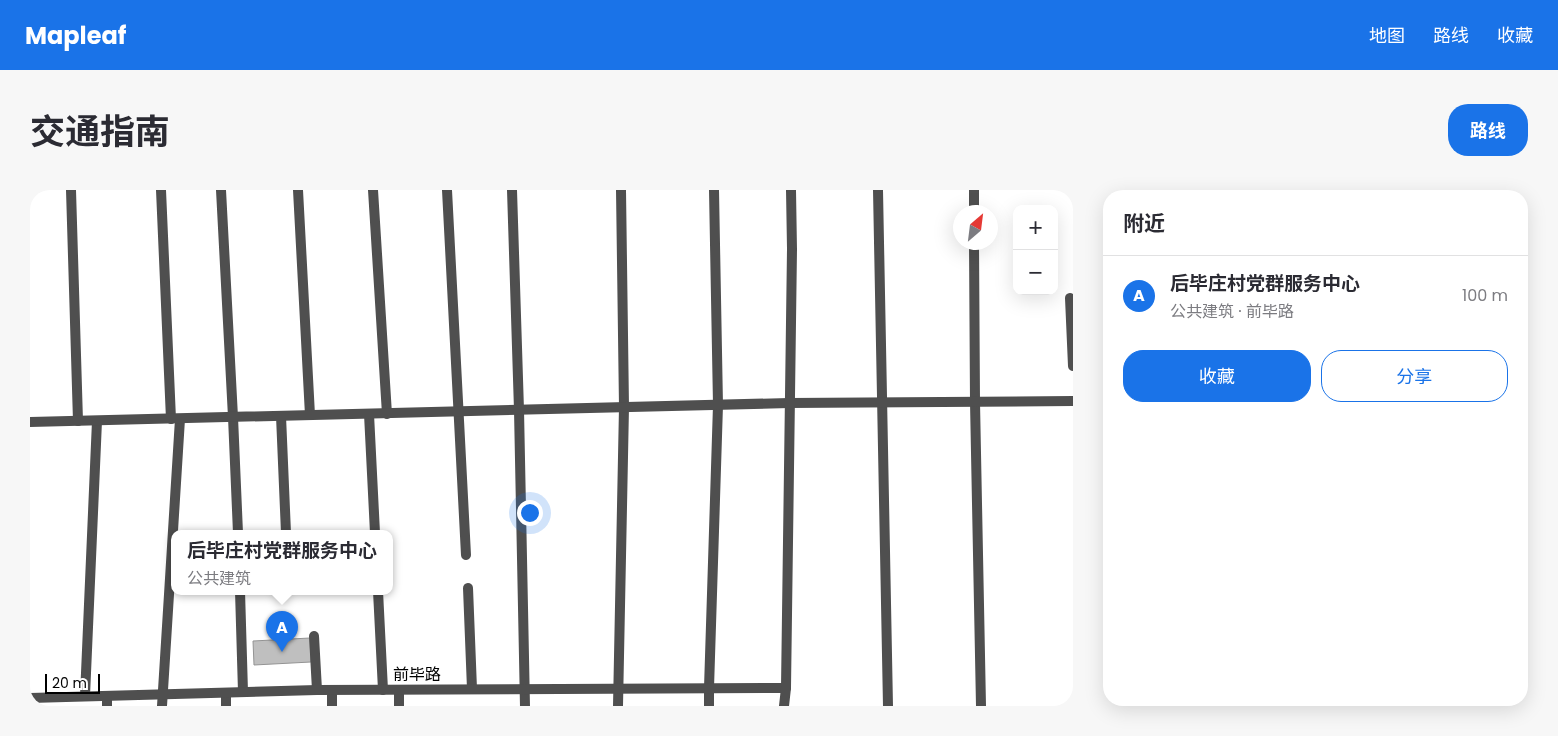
<!DOCTYPE html>
<html lang="zh">
<head>
<meta charset="utf-8">
<style>
  :root { --surface:#fff; --page:#f7f7f7; --text:#2b2b33; --muted:#7c7c81; --line:#e1e1e2; --accent:#1a73e8 }
  body { margin:0; font-family:Poppins,"Noto Sans SC",sans-serif; background:var(--page); color:var(--text) }
  .controls { position:absolute; right:15px; top:15px; display:grid; overflow:hidden; border-radius:10px; box-shadow:0 5px 20px #0002 }
  .controls button { width:45px; height:45px; display:grid; place-items:center; padding:0; border:0; border-bottom:1px solid var(--line); background:var(--surface); color:var(--text); font:25px sans-serif }
  .compass { position:absolute; left:923px; top:15px; width:45px; height:45px; border-radius:50%; background:var(--surface); box-shadow:0 5px 20px #0002; rotate:28deg }
  .scale { position:absolute; left:15px; bottom:12px; width:55px; box-sizing:border-box; padding-left:5px; border:2px solid #000; border-top:0; font-size:14px; line-height:18px; white-space:nowrap; color:#000; -webkit-text-stroke:4px #fff; paint-order:stroke }
  .you { position:absolute; left:499px; top:322px; width:18px; height:18px; margin:-12px; border:4px solid #fff; border-radius:50%; background:#1a73e8; box-shadow:0 0 0 8px #1a73e833 }
  .badge { display:grid; place-items:center; width:32px; height:32px; border-radius:50%; background:var(--accent); color:#fff; font-size:16px; font-weight:700 }
  .pin { position:absolute; translate:-50% -41px; filter:drop-shadow(0 1px 2px #0008) }
  .pin::after { content:''; position:absolute; top:26px; width:18px; height:15px; background:inherit; clip-path:polygon(0 0,100% 0,50% 100%) }
  .popup { position:absolute; left:141px; top:340px; width:222px; height:65px; box-sizing:border-box; display:grid; place-content:center; border-radius:10px; background:var(--surface); filter:drop-shadow(0 1px 4px #0005); font-size:16px; white-space:nowrap; color:var(--muted) }
  .popup b { font-size:19px; color:var(--text) }
  .popup::after { content:''; position:absolute; left:50%; top:100%; margin-left:-10px; border:10px solid transparent; border-top-color:var(--surface) }
  .list { margin:0; padding:0; list-style:none }
  h2 { display:flex; justify-content:space-between; align-items:center; height:65px; margin:0; padding:0 20px; font-size:21px }
  h2 small { font-size:16px; font-weight:400; color:var(--muted) }
  .list li { display:grid; grid-template-columns:32px 1fr auto; gap:15px; align-items:center; box-sizing:border-box; height:80px; padding:0 20px; border-top:1px solid var(--line) }
  .list b { display:block; font-size:19px; white-space:nowrap }
  .list p { margin:0; font-size:16px; white-space:nowrap; color:var(--muted) }
  .list em { font-size:16px; font-style:normal; color:var(--muted) }
  .actions { display:flex; gap:10px; padding:15px 20px }
  .actions a { flex:1; padding:11px 0; border:1px solid var(--accent); border-radius:20px; text-align:center; font-size:18px; color:var(--accent) }
  .actions .main { background:var(--accent); color:#fff }
  .map { position:relative; flex:none; width:1043px; height:516px; overflow:hidden; border-radius:20px }
  header { display:flex; align-items:center; gap:30px; box-sizing:border-box; height:70px; padding:0 25px; background:var(--accent); color:#fff }
  header strong { font-size:24px }
  nav { display:flex; gap:28px; margin-inline-start:auto; font-size:18px }
  .intro { display:flex; align-items:center; justify-content:space-between; box-sizing:border-box; height:120px; padding:0 30px }
  h1 { margin:0; font-size:35px }
  .button { padding:12px 22px; border-radius:20px; background:var(--accent); color:#fff; font-size:18px; font-weight:700 }
  main { display:flex; gap:30px; padding:0 30px }
  aside { flex:1; background:var(--surface); border-radius:20px; box-shadow:0 5px 20px #0002 }
  .map>svg:first-child { display:block }
</style>
</head>
<body>
<header>
<strong>Mapleaf</strong>
<nav><a>地图</a><a>路线</a><a>收藏</a></nav>
</header>
<div class="intro"><h1>交通指南</h1><a class="button">路线</a></div>
<main>
<div class="map">
<svg width="1043" height="516" viewBox="0 0 1043 516">
  <rect width="100%" height="100%" fill="#fff"/>
  <!-- building -->
  <polygon fill="#bfbfbf" stroke="#939393" points="280,448 281,472 224,475 223,451"/>
  <g fill="none" stroke-linecap="round" stroke-linejoin="round">
    <!-- lane -->
    <g stroke="#4f4f4f" stroke-width="10">
      <polyline points="41,0 48,231"/>
      <polyline points="131,0 141,229"/>
      <polyline points="191,0 203,227 208,343"/>
      <polyline points="268,0 280,225"/>
      <polyline points="343,0 357,224"/>
      <polyline points="417,0 436,365"/>
      <polyline points="848,0 858,516"/>
      <polyline points="944,0 944,22"/>
      <polyline points="944,52 945,212 951,516"/>
      <polyline points="1040,108 1043,176"/>
      <polyline points="339,224 345,343"/>
      <polyline points="251,226 256,343"/>
      <polyline points="438,398 442,499"/>
      <polyline points="210,401 213,502"/>
      <polyline points="348,401 353,500"/>
      <polyline points="284,446 287,500"/>
      <polyline points="302,500 302,516"/>
      <polyline points="369,500 369,516"/>
      <polyline points="196,503 196,516"/>
      <polyline points="55,506 67,231"/>
      <polyline points="77,506 77,516"/>
      <polyline points="132,516 150,229"/>
      <polyline points="588,516 594,217 591,0"/>
      <polyline points="679,516 679,498 688,215 684,0"/>
    </g>
    <!-- street -->
    <g stroke="#4f4f4f" stroke-width="10">
      <polyline points="482,0 489,220 495,516"/>
      <polyline points="0,232 759,213 1043,211"/>
      <polyline points="0,508 287,500 756,498"/>
      <polyline points="754,516 756,498 762,59 761,0"/>
    </g>
  </g>
  <g text-anchor="middle" dominant-baseline="central" stroke-width="4" stroke-linejoin="round" paint-order="stroke">
    <!-- street labels -->
    <g font-size="16" fill="#000" stroke="#fff">
      <text x="387" y="484">前毕路</text>
    </g>
  </g>
</svg>
<div class="controls">
<button>+</button>
<button>−</button>
</div>
<svg class="compass" viewBox="-18 -18 36 36"><path d="M0-13l5 13h-10z" fill="#e53935"/><path d="M0 13l5-13h-10z" fill="#7c7c81"/></svg>
<div class="scale">20 m</div>
<div class="you"></div>
<div class="pin badge" style="left:252px;top:462px">A</div>
<div class="popup"><b>后毕庄村党群服务中心</b>公共建筑</div>
</div>
<aside>
<h2>附近<small></small></h2>
<ul class="list">
<li><span class="badge">A</span><div><b>后毕庄村党群服务中心</b><p>公共建筑 · 前毕路</p></div><em>100 m</em></li>
</ul>
<div class="actions"><a class="main">收藏</a><a>分享</a></div>
</aside>
</main>
</body>
</html>
